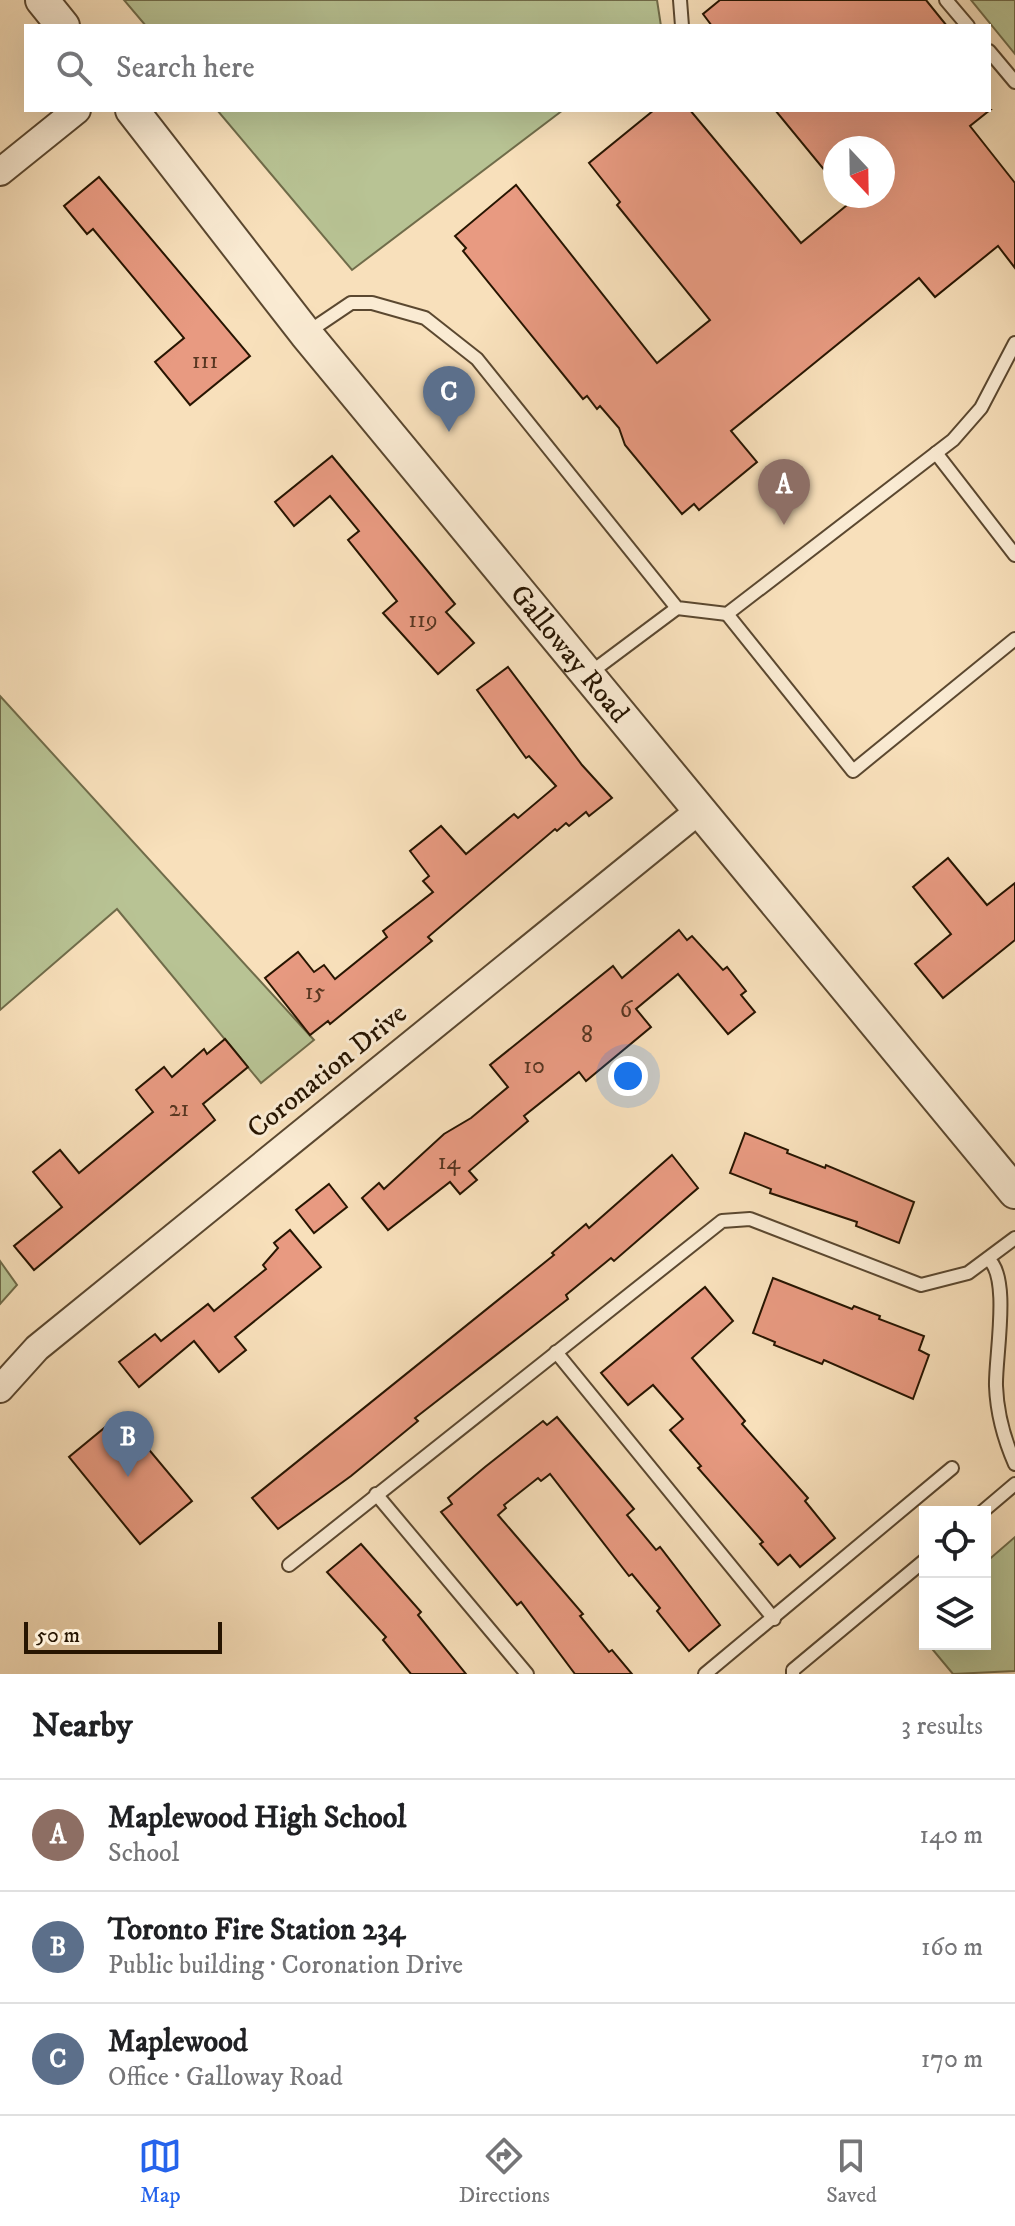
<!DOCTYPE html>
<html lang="en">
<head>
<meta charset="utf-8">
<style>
  :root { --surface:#fff; --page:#f2f2f2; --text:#202124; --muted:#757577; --line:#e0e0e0; --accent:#2563eb }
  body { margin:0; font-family:"IM FELL DW Pica",serif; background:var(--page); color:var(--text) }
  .controls { position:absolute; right:24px; bottom:24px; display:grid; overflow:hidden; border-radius:0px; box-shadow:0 8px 32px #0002 }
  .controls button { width:72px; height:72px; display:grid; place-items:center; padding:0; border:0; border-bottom:2px solid var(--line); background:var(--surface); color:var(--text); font:40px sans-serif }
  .compass { position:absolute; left:823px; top:136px; width:72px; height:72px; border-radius:50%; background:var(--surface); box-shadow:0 8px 32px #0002; rotate:158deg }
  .scale { position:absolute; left:24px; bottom:20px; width:198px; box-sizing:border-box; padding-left:8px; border:4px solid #271501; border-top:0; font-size:22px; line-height:28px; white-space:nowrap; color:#271501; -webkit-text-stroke:6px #faebd3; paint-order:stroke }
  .you { position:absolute; left:628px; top:1076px; width:28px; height:28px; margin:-20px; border:6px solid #fff; border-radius:50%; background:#1a73e8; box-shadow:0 0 0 12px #1a73e833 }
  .badge { display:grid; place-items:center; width:52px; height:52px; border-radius:50%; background:var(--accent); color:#fff; font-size:26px; font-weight:700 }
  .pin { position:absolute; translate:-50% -66px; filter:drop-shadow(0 2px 4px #0008) }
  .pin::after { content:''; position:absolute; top:42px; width:28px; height:24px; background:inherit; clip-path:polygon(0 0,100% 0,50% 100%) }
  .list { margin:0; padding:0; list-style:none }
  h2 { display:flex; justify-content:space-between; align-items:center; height:104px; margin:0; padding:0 32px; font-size:34px }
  h2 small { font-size:26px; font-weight:400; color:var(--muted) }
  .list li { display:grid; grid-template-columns:52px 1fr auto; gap:24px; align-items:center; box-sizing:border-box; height:112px; padding:0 32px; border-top:2px solid var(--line) }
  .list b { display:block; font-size:30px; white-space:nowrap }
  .list p { margin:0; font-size:26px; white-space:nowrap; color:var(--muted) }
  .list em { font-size:26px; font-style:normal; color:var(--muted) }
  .icon { flex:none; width:44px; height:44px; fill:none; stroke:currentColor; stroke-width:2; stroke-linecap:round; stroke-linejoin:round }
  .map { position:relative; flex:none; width:1015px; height:1674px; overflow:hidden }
  .search { position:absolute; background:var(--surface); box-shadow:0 8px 32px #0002; left:24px; right:24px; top:24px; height:88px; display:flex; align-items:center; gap:20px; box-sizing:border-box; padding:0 28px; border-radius:0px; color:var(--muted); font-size:30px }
  .sheet { height:440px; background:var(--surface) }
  nav { display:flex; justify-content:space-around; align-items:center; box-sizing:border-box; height:112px; border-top:2px solid var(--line); background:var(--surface); font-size:22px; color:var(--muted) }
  nav a { display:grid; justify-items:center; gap:4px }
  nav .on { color:var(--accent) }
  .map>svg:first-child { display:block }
</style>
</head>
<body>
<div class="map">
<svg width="1015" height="1674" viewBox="0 0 1015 1674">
  <rect width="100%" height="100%" fill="#f8e0bb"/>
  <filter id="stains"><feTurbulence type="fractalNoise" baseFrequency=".0025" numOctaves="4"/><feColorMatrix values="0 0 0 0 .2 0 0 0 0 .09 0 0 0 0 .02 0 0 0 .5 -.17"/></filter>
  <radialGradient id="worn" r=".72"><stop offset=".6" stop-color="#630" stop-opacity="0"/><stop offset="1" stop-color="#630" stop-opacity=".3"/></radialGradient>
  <!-- green -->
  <g fill="#b8c394" stroke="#706c4a" stroke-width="2">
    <polygon points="124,0 657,0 661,26 146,26"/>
    <polygon points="971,0 1015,0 1015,54"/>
    <polygon points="217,110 563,110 352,270"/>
    <polygon points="0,696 314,1040 261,1083 117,909 0,1010"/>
    <polygon points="0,1261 17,1285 0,1304"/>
    <polygon points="1015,1537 1015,1671 953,1674 928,1644 985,1644 985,1563"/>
  </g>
  <!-- building -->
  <g fill="#e89a81" stroke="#271501" stroke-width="2">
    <polygon points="720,0 926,0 947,26 712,26 703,14"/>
    <polygon points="654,110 690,110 801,243 858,196 883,196 883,148 835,148 835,183 775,110 990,110 970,126 1015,183 1015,268 998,246 935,297 919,278 731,431 757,462 699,510 694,504 682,514 625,445 619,428 600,406 597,409 587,396 583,399 463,251 466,248 455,236 516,185 657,363 710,320 617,205 620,202 589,163"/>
    <polygon points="99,177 250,356 190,405 155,362 184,338 93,229 87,234 64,206"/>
    <polygon points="332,456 455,604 446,612 474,643 438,674 383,613 397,601 348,540 359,531 330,496 294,526 275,502"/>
    <polygon points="508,667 582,765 612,798 589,816 586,812 569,826 566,823 557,831 555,829 428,937 432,941 330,1024 328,1021 310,1035 265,978 298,952 314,972 324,965 335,979 387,937 383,931 433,892 423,881 429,876 410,851 441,826 466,854 514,814 518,818 556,786 529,756 526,758 477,690"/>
    <polygon points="948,858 987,905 1015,883 1015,940 943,998 915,964 951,934 913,887"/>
    <polygon points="679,930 687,940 692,936 723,970 727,967 746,991 741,995 755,1012 728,1034 678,974 636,1009 651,1027 586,1081 579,1072 524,1116 528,1121 469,1171 477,1180 460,1194 450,1182 388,1230 362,1198 379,1183 384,1189 444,1134 471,1118 508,1087 490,1065 613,966 622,978"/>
    <polygon points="225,1039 248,1067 203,1104 215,1120 34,1270 14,1246 62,1207 33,1172 60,1150 79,1173 153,1112 136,1090 164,1067 172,1077 204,1049 207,1054"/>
    <polygon points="745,1133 788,1150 787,1153 825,1168 826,1165 914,1202 899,1243 856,1226 857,1222 770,1193 771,1189 730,1173"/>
    <polygon points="672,1155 698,1188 614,1261 611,1258 566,1295 568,1299 415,1418 418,1421 351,1476 278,1529 252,1498 554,1255 552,1253 586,1224 589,1228"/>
    <polygon points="329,1184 347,1207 314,1233 296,1210"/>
    <polygon points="290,1230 321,1267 235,1337 246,1350 219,1372 194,1341 139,1387 119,1362 155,1334 161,1341 208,1304 214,1311 266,1269 263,1265 278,1248 274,1243"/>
    <polygon points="773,1278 852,1309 854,1306 880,1316 879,1319 924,1336 919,1350 929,1355 913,1399 824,1360 822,1364 774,1345 775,1342 753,1333"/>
    <polygon points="705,1287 733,1321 692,1358 745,1421 742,1424 808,1498 805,1501 835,1538 800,1567 790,1555 778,1565 760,1544 763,1542 698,1468 701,1466 670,1430 683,1419 653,1385 628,1405 601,1373"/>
    <polygon points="120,1415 192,1501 140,1544 69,1457"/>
    <polygon points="557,1417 634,1509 627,1515 656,1550 660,1547 720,1625 689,1651 657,1611 660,1608 632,1574 629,1576 550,1474 541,1481 538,1478 504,1505 506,1508 498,1515 583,1614 580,1616 609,1652 612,1650 632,1674 575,1674 521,1602 517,1605 441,1512 452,1504 448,1498 485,1467 543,1421 547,1425"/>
    <polygon points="361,1544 421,1612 418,1615 466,1674 411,1674 383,1640 386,1637 327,1572"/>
  </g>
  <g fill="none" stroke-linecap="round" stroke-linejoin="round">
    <defs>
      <g id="service">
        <polyline points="680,0 682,26"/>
        <polyline points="946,0 968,26"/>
        <polyline points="989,51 1015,82"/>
        <polyline points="308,332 351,303 372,303 425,318 477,359 677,608 727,614 953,440 981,408 1015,343"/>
        <polyline points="936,453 1015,555"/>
        <polyline points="727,614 853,771 1015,639"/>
        <polyline points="590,673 677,608"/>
        <path d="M988 1259C1011 1276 995 1358 996 1386 997 1413 1004 1439 1015 1464"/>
        <polyline points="556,1352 774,1619"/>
        <polyline points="376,1494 527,1674"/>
        <polyline points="982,1512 1015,1484"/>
        <polyline points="289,1565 722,1221 750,1219 921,1285 968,1273 1015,1238"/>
        <polyline points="705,1674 952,1468"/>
        <polyline points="793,1674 793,1670 925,1560"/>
      </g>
      <g id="minor">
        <polyline points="0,172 77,110"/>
        <polyline points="0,1389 37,1348 701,809"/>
      </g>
      <g id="tertiary">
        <polyline points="42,0 63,26"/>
        <path id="s1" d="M132 110 306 334 1015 1192"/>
      </g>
    </defs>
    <!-- service casing -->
    <use href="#service" stroke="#5b4830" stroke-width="16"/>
    <!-- minor casing -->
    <use href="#minor" stroke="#5b4830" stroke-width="30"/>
    <!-- tertiary casing -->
    <use href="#tertiary" stroke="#5b4830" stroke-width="36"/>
    <!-- service -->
    <use href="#service" stroke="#faebd3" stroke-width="12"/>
    <!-- minor -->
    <use href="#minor" stroke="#faebd3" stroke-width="26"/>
    <!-- tertiary -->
    <use href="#tertiary" stroke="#faebd3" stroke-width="32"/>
  </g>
  <g text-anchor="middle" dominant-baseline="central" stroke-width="6" stroke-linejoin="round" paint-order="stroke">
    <!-- number labels -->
    <g font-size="24" fill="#573621">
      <text x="205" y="361">111</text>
      <text x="423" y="620">119</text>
      <text x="315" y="992">15</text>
      <text x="626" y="1010">6</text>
      <text x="587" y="1035">8</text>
      <text x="534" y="1066">10</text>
      <text x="179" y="1109">21</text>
      <text x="449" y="1162">14</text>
    </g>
    <!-- street labels -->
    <g font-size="28" fill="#271501" stroke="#faebd3">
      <text stroke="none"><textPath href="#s1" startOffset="698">Galloway Road</textPath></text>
      <text transform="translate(327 1071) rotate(-39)">Coronation Drive</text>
    </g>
  </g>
  <rect width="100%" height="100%" filter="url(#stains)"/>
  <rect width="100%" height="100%" fill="url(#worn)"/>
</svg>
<div class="controls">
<button><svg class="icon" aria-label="locate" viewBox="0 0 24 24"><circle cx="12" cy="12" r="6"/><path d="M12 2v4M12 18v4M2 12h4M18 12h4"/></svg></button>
<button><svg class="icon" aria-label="layers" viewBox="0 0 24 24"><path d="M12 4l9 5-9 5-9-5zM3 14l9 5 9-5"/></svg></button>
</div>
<svg class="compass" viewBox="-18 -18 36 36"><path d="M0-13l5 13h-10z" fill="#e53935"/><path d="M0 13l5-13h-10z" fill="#757577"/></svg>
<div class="scale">50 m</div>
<div class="you"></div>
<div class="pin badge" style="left:784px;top:525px;background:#8d6e63">A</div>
<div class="pin badge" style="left:128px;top:1477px;background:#5c6f8a">B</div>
<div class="pin badge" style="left:449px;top:432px;background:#5c6f8a">C</div>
<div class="search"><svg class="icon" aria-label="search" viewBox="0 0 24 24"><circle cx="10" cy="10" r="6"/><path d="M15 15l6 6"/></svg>Search here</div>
</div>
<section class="sheet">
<h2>Nearby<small>3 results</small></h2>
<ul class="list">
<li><span class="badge" style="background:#8d6e63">A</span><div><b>Maplewood High School</b><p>School</p></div><em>140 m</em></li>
<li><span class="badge" style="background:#5c6f8a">B</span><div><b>Toronto Fire Station 234</b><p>Public building · Coronation Drive</p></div><em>160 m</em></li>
<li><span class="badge" style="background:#5c6f8a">C</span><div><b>Maplewood</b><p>Office · Galloway Road</p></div><em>170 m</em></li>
</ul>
</section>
<nav>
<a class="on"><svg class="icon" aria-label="map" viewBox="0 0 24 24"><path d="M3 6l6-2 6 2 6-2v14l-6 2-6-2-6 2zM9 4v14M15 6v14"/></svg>Map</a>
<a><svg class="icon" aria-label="directions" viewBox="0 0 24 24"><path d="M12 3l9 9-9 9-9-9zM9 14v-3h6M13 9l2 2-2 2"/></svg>Directions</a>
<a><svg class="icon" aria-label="saved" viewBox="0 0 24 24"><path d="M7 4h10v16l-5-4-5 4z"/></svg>Saved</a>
</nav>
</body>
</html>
